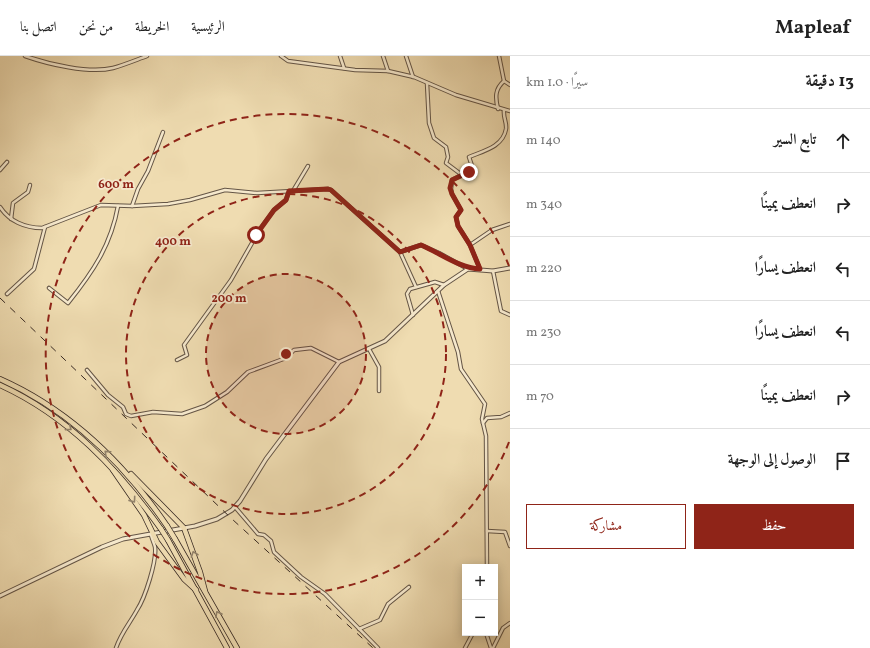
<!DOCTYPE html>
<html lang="ar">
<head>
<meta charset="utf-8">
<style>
  :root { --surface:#fff; --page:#f2f2f2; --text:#222; --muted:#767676; --line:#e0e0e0; --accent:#8f2418 }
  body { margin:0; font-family:Vollkorn,Amiri,serif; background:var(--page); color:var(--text); direction:rtl }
  .controls { position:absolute; right:12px; bottom:12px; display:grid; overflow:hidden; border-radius:0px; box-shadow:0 2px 10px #0003 }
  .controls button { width:36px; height:36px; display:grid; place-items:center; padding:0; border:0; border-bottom:1px solid var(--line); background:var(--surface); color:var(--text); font:20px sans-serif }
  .stop { position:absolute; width:12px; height:12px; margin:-9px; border:3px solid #8f2418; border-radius:50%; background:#fff }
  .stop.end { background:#8f2418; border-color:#fff; box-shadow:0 1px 4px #0008 }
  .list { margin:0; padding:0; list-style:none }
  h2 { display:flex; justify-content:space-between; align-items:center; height:52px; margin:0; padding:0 16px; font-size:17px }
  h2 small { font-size:13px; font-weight:400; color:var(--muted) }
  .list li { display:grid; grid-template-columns:26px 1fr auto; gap:12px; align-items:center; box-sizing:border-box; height:64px; padding:0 16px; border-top:1px solid var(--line) }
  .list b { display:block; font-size:15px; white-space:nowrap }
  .list em { font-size:13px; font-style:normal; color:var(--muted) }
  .actions { display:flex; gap:8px; padding:12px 16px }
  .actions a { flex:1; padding:9px 0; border:1px solid var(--accent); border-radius:0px; text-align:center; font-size:14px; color:var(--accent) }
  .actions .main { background:var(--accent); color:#fff }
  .icon { flex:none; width:22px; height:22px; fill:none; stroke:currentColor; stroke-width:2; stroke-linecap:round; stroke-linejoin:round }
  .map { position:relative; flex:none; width:510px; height:592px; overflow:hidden; direction:ltr }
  header { display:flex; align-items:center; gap:24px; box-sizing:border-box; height:56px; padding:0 20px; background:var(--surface); border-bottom:1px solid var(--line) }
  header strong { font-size:19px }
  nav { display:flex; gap:22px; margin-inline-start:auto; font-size:14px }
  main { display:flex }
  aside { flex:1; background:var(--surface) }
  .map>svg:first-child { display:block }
</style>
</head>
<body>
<header>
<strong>Mapleaf</strong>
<nav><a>الرئيسية</a><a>الخريطة</a><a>من نحن</a><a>اتصل بنا</a></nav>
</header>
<main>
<aside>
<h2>13 دقيقة<small>سيرًا · 1.0 km</small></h2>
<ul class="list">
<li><svg class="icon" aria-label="ahead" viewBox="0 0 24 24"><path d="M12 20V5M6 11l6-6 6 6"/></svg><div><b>تابع السير</b></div><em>140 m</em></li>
<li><svg class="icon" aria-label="right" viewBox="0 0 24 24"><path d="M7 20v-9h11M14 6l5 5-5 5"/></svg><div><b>انعطف يمينًا</b></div><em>340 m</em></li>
<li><svg class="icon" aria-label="left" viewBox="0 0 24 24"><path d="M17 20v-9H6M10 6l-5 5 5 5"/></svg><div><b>انعطف يسارًا</b></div><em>220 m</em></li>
<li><svg class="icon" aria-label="left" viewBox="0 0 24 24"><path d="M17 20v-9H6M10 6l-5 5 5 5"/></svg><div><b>انعطف يسارًا</b></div><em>230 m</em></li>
<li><svg class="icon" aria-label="right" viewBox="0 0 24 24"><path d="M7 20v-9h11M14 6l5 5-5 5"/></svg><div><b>انعطف يمينًا</b></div><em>70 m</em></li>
<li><svg class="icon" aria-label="arrive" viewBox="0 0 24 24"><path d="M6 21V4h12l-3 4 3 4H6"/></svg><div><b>الوصول إلى الوجهة</b></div></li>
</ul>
<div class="actions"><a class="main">حفظ</a><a>مشاركة</a></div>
</aside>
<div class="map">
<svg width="510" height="592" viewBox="0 0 510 592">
  <rect width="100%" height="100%" fill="#efdcb1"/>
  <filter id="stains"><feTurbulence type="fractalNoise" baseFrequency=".005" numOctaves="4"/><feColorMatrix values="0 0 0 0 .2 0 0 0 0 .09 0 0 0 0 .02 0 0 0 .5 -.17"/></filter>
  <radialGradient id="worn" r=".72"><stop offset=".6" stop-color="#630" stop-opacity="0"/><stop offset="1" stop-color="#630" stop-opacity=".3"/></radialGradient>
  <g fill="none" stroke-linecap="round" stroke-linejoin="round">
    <defs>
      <g id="minor">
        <path d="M25 0C48 8 89 18 113 12 124 9 136 4 147 0"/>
        <polyline points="281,0 288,5 355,14 388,15 414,21 456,39 510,55"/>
        <polyline points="340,0 344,12"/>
        <polyline points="383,0 388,15"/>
        <polyline points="406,0 413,21"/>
        <polyline points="504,25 510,29"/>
        <polyline points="427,27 429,67 434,82 446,91 448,101 446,107 462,119"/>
        <path d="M498 53C495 41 495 33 504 25L499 0"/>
        <polyline points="0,114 7,106"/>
        <polyline points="293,135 308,110"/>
        <polyline points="132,150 138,133 148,115 163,76"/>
        <path d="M0 151C9 165 25 172 42 172L101 149 132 150 168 148 190 144 225 134 257 137 328 133 331 134 400 196 421 189 439 197 468 213"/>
        <polyline points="11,163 13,147 28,136 30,129"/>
        <polyline points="470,189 492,174 510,168"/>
        <polyline points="400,196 416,231"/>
        <path d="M480 213 470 189 458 170 456 161 461 154 452 138 451 133 452 124 473 113 469 101C483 95 503 91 506 73 507 66 503 62 504 54"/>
        <polyline points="493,215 501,255 510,259"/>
        <path d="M49 232 68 247C93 216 111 189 118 150"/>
        <polyline points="438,235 458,296 461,313 485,348 482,363 486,380 487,511"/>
        <polyline points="7,238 34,213 45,171"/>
        <polyline points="413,259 407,238 410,233 435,226 444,229"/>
        <polyline points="369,293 379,311 379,335"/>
        <polyline points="177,304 187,299 184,289 231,224 260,173 274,154 286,144 289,135"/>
        <polyline points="87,314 108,339 123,351 126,358 131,360 153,356 182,358 205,350 227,336 248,316 286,302 294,294 311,292 339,306"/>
        <polyline points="483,367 487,362 501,361 510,357"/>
        <polyline points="235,451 258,478 264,479 271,485 274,496 301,521 325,538 378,592"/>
        <polyline points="487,475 505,476 510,490"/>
        <polyline points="359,573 380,564 388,548 409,531"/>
        <polyline points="486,577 491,592"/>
        <path d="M116 592C121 577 130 567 137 554 145 542 157 505 155 491 154 487 152 483 151 479"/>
        <polyline points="465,592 473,577"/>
        <polyline points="493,592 503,572 510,567"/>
      </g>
      <polyline id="tertiary" points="0,540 102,491 123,483 195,470 217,463 232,454 240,445 266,403 339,306 385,285 444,229 468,213 493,215 510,212"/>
      <g id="motorway">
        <path d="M0 323C70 354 124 407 167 470"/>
        <path d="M0 329C68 360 118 413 161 473"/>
        <polyline points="113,414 144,459 157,486 184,523 196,534"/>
        <polyline points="131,418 184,472 200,516 205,535"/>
        <polyline points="175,483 237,592"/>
        <polyline points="168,484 227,592"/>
      </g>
    </defs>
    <!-- minor casing -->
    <use href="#minor" stroke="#645546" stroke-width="4.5"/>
    <!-- tertiary casing -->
    <use href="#tertiary" stroke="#645546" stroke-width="5"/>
    <!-- motorway casing -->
    <use href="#motorway" stroke="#362822" stroke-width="6"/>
    <!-- minor -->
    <use href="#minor" stroke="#f5e8cc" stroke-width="2.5"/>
    <!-- tertiary -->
    <use href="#tertiary" stroke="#f5e8cc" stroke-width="3"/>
    <!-- motorway -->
    <use href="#motorway" stroke="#efdcb1" stroke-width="4.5"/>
    <!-- rail -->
    <polyline stroke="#362822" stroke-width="1" stroke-dasharray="7 7" stroke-linecap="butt" points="0,242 232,463 373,592"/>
    <defs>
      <g id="motorway-bridge">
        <polyline points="167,470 175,483"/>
        <polyline points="161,473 168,484"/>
      </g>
    </defs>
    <!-- motorway-bridge casing -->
    <use href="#motorway-bridge" stroke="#362822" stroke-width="6" stroke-linecap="butt"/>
    <!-- motorway-bridge -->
    <use href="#motorway-bridge" stroke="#efdcb1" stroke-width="4.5"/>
  </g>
  <!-- one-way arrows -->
  <defs><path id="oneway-chevron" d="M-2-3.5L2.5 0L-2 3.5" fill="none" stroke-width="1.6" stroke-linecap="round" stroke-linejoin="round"/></defs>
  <g stroke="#92826a">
    <use href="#oneway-chevron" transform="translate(69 372) rotate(37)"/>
    <use href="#oneway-chevron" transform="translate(107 397) rotate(-138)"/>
    <use href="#oneway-chevron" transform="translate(133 444) rotate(55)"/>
    <use href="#oneway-chevron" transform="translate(194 498) rotate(-109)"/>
    <use href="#oneway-chevron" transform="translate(218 558) rotate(-119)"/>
  </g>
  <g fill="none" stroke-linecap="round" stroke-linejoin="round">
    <!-- route -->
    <path stroke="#8f2418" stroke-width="5" d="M256 179 274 154 286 144 289 135 328 133 331 134 400 196 421 189C440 197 459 212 480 213L470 189 458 170 456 161 461 154 452 138 450 132 452 124 469 116"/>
  </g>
  <!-- distance rings -->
  <circle cx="286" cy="298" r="80" fill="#8f2418" fill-opacity=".12"/>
  <g fill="none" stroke="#8f2418" stroke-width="2" stroke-dasharray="7 5">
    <circle cx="286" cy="298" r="80"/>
    <circle cx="286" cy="298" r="160"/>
    <path d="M509 386A240 240 0 1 1 509 210"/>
  </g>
  <circle cx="286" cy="298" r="6" fill="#8f2418" stroke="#f5e8cc" stroke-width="2"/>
  <g font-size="12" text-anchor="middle" font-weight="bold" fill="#8f2418" stroke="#f5e8cc" stroke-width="3.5" stroke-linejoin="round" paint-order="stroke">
    <text x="116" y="132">600 m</text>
    <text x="173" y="189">400 m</text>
    <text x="229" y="246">200 m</text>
  </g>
  <rect width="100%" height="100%" filter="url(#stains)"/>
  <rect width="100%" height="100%" fill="url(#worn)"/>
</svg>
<div class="controls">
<button>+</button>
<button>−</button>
</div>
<div class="stop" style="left:256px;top:179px"></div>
<div class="stop end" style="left:469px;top:116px"></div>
</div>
</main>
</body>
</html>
